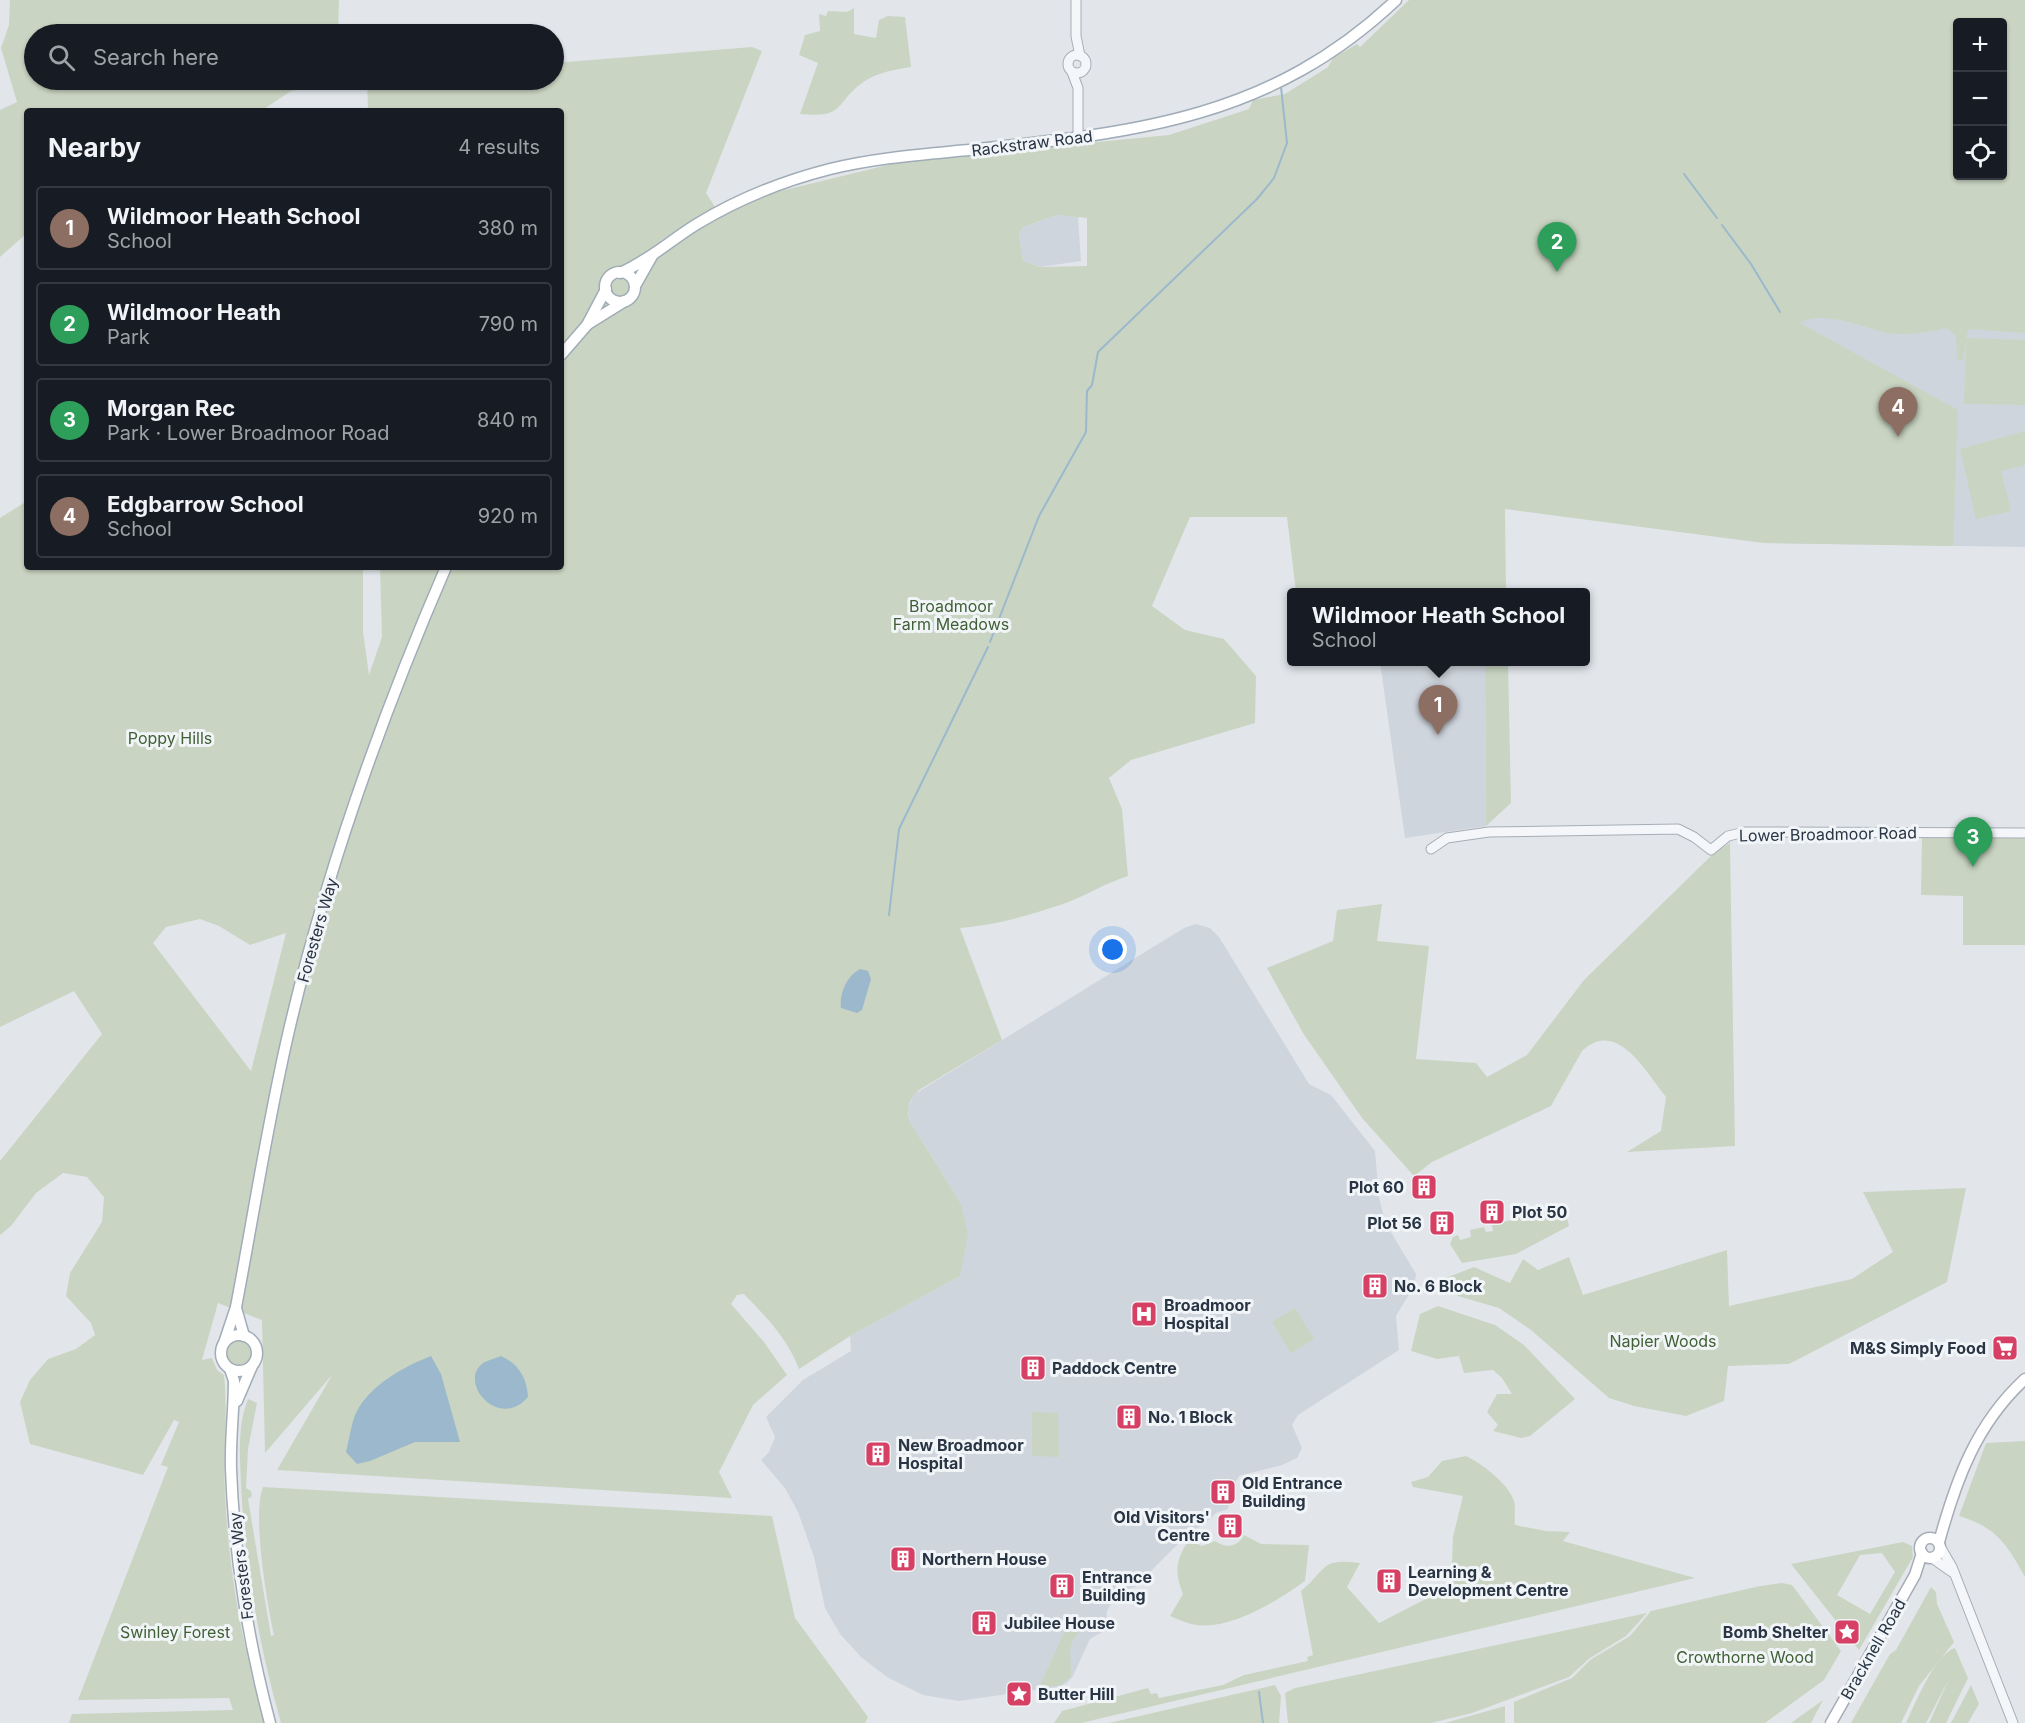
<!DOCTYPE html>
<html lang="en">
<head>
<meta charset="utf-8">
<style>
  :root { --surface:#171b24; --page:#20242c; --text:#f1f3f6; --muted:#9ea1a6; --line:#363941; --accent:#b45309 }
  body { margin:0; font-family:Inter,sans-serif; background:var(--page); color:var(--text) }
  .controls { position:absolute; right:18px; top:18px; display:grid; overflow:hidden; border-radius:6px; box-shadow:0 2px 4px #0004 }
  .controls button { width:54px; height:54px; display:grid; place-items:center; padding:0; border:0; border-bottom:2px solid var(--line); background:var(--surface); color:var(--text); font:30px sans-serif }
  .you { position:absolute; left:1113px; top:950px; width:21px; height:21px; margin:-15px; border:4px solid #fff; border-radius:50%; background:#1a73e8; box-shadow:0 0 0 9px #1a73e833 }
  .badge { display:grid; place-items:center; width:39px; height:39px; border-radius:50%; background:var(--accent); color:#fff; font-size:20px; font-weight:700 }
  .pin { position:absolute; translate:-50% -50px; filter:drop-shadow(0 2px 3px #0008) }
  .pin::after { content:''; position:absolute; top:32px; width:21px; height:18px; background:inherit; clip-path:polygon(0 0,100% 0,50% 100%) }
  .popup { position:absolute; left:1287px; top:588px; width:303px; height:78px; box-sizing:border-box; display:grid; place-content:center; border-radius:6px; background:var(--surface); filter:drop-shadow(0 2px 4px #0005); font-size:20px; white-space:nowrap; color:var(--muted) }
  .popup b { font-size:22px; color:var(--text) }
  .popup::after { content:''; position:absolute; left:50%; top:100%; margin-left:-12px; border:12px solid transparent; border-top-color:var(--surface) }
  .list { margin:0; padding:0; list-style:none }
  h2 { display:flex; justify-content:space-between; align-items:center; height:78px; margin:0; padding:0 24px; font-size:26px }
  h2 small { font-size:20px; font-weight:400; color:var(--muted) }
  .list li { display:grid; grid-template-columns:39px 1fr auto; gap:18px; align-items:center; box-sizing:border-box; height:84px; margin:0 12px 12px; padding:0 12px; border:2px solid var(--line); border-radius:6px }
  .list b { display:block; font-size:22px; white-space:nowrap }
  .list p { margin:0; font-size:20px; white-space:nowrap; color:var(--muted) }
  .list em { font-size:20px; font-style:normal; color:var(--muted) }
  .icon { flex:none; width:33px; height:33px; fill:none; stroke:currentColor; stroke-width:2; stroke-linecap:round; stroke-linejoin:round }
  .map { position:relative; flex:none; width:2025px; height:1723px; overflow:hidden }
  .search { position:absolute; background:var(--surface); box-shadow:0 2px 4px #0004; left:24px; top:24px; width:540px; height:66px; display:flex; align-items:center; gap:15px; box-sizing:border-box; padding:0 21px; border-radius:33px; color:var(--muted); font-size:22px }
  .panel { position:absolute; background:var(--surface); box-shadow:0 2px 4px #0004; left:24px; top:108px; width:540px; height:462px; border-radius:6px }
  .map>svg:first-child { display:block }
</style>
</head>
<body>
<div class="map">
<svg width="2025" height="1723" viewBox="0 0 2025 1723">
  <rect width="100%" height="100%" fill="#e2e6eb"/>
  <!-- built -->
  <g fill="#cfd5dd">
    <polygon points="1057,215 1078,217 1081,261 1040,267 1023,261 1019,235 1023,227"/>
    <polygon points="1781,313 2025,330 2025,547 1763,543"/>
    <polygon points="1380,662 1485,662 1486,826 1405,838"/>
    <polygon points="1196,924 1210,928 1219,937 1309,1084 1331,1095 1375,1151 1379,1198 1386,1224 1416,1274 1414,1286 1396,1316 1399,1350 1298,1415 1292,1425 1302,1448 1297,1458 1282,1465 1239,1476 1234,1485 1228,1509 1216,1513 1206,1523 1190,1532 1135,1587 1117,1593 1107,1611 1106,1630 1090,1639 1073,1676 1067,1683 1057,1687 959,1701 923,1695 887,1677 861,1657 840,1634 825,1608 814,1557 798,1512 785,1488 761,1460 769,1452 775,1437 766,1417 803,1380 851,1351 850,1336 960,1276 961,1204 910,1122 908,1110 913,1095 1184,928"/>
  </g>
  <!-- green -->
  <g fill="#c9d5c2" fill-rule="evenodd">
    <polygon points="10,0 339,0 338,34 34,34 34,80 325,80 312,87 291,91 261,111 27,111 27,233 0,257 0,110 17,102 1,48 9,25"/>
    <path d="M1409 0H2025V333L1969 329 1966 338 2025 340V405L1964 404 1966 341 1963 360 1957 361 1956 336 1947 328C1928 332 1901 337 1882 332 1862 326 1819 310 1800 323L1958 410 1953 546 1763 543 1505 509 1506 592H1296L1287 517H1190L1152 606 1185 630 1224 639 1256 676 1255 723 1131 760 1109 778 1122 809 1128 876C1105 883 1086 896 1063 904 1030 915 998 925 960 928L1002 1040 919 1090C909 1099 906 1109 910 1122L961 1204 968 1234 960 1276 850 1336 799 1369C787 1338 767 1318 744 1294L737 1295 731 1304 764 1342 787 1375 753 1405 719 1472 732 1498 277 1470 332 1375 265 1453 262 1320 218 1303 202 1360 212 1358 217 1370 224 1375C228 1415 223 1455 225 1494 229 1574 242 1647 266 1723H69L72 1714 233 1710 229 1698 78 1700 168 1467 161 1465 179 1422 174 1420 143 1475 30 1444 20 1402 30 1380 48 1359 76 1349 95 1335 91 1323 66 1296 70 1273 102 1222 104 1197 87 1177 63 1173 36 1193 11 1226 0 1235V1161L102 1034 74 991 0 1027V518L27 501V567H363V632L369 675 382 637 380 567H561V111H368L367 80H554V63L752 47 762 51 706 193 715 207 904 161 1169 135 1249 109 1253 100 1285 94 1328 67 1333 58 1357 44 1360 47ZM1958 22H2002V176H1958ZM1057 215 1087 218V266L1040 267 1023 261 1019 235 1023 227ZM699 217 679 239 659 241H660ZM200 919 219 926 250 945 286 933 251 1071 153 943 166 927Z"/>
    <path d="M854 8V34L876 38 879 20 888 16 905 17 911 67C894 70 877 72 862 83 833 105 846 118 800 114L818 63 799 55 805 35 820 31 819 14 826 16 828 11 847 12Z"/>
    <polygon points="2025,431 2025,465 2001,471 2011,511 1976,519 1960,449"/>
    <polygon points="1485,662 1508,662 1511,803 1486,826"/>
    <polygon points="1922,837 2025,838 2025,945 1963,945 1963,896 1921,895"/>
    <path d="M1730 843 1735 1146 1627 1152 1661 1131 1666 1097C1645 1071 1617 1018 1582 1051L1551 1106 1432 1162 1414 1176 1362 1118 1303 1033 1267 968 1333 941 1337 910 1382 904 1377 941 1429 946 1416 1059 1476 1063 1487 1077 1527 1055 1584 980 1714 853Z"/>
    <polygon points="1966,1188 1947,1282 1789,1364 1728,1366 1724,1401 1686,1416 1634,1406 1609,1398 1531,1330 1499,1308 1458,1296 1443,1279 1474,1267 1510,1283 1523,1259 1538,1270 1569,1257 1583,1295 1727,1250 1729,1306 1852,1279 1893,1252 1863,1192"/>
    <polygon points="1564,1206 1569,1226 1516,1254 1462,1263 1450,1244 1453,1237 1458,1235 1460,1240 1471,1237 1470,1230 1484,1227 1486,1232 1493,1231 1492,1225"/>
    <polygon points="1438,1306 1495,1325 1524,1345 1575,1399 1530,1436 1521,1438 1493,1431 1498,1425 1487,1412 1497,1394 1512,1394 1502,1378 1493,1370 1464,1373 1459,1356 1437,1359 1411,1351 1420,1314"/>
    <polygon points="1295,1308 1314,1339 1291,1353 1272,1322"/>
    <circle cx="239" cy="1354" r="13"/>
    <path d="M248 1399 257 1403 248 1449 246 1488 251 1491 252 1496 248 1499 271 1636 274 1635C267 1603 252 1515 263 1487L772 1516 795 1618 868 1717 865 1723H281C259 1646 245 1565 241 1485 240 1457 237 1426 248 1399Z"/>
    <polygon points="1032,1412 1058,1413 1059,1457 1032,1456"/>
    <path d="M2025 1441V1577C2007 1544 1996 1527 1959 1516L1986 1443Z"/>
    <path d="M1466 1456C1481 1463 1509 1484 1514 1501 1516 1508 1514 1518 1515 1525L1546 1531 1570 1532 1563 1541 1695 1578 1081 1723H1054L1062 1711 1148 1688 1151 1694 1157 1693 1159 1698 1223 1685 1244 1675 1308 1661 1307 1657 1313 1655 1301 1591C1328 1569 1319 1558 1360 1563L1347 1587 1379 1623 1451 1586 1453 1537 1463 1496 1413 1487 1411 1482 1428 1477 1442 1461Z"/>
    <path d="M1244 1535 1261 1544 1309 1545 1305 1581C1279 1600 1226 1633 1192 1624 1185 1623 1178 1619 1170 1616L1183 1594C1174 1573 1176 1558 1189 1540L1202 1546 1215 1541C1226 1549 1238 1547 1244 1535Z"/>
    <path d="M1903 1542 1912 1546 1913 1557 1859 1650 1791 1564ZM1882 1553 1895 1572 1870 1614 1837 1595 1860 1555Z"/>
    <polygon points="1782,1583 1792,1585 1841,1651 1824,1680 1765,1723 1514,1723 1514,1702 1572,1678 1590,1660 1630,1636 1651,1611 1760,1586"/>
    <polygon points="1931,1587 1936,1592 1937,1604 1954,1642 1919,1686 1901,1723 1851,1723 1890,1654 1896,1650"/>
    <polygon points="1647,1613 1626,1636 1590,1658 1569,1677 1472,1713 1431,1723 1288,1723 1285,1693 1295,1688"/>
    <polygon points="1071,1617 1076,1620 1081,1630 1072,1642 1070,1650 1071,1676 1061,1685 1039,1688"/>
    <path d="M1955 1648 1968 1678 1946 1723H1929L1949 1679 1926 1723H1906C1915 1704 1935 1654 1955 1648Z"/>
    <polygon points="1275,1685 1281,1696 1279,1723 1109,1723"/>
    <polygon points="1971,1685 1979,1704 1968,1723 1951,1723"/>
    <polygon points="1823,1700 1811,1723 1791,1723"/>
    <polygon points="1505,1706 1505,1723 1445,1723"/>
  </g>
  <!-- water -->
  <g fill="#9bb8cd">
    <path d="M860 969 868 971 871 979 862 1010 857 1013 841 1008C839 993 847 976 860 969Z"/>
    <path d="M431 1356 441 1374 460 1442H415L370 1461 357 1464 346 1452C349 1440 351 1426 355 1415 368 1386 403 1367 431 1356Z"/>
    <path d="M501 1356C519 1364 527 1378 528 1397 499 1431 457 1382 483 1363 488 1360 496 1358 501 1356Z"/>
  </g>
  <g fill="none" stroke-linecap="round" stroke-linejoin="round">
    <!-- stream -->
    <g stroke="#9bb8cd" stroke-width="2">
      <polyline points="1684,174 1717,218"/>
      <polyline points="1722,225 1751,264 1780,312"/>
      <polyline points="990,642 1039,516 1086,432 1087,391 1092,385 1098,352 1257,199 1274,178 1287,143 1281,87"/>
      <polyline points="889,915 899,829 988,647"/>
      <polyline points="1259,1692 1263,1723"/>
    </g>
    <defs>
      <g id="tertiary">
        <polyline points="1076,0 1076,36 1080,56"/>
        <circle cx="1077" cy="64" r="9"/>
        <polyline points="1072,72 1078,88 1078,138"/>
        <polyline points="1431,849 1447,838 1489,832 1678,829 1694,837 1711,850 1728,836 1745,832 2025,833"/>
        <polyline points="1941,1548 1952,1567 2013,1723"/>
        <polyline points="1932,1558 1952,1572"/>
      </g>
      <g id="secondary">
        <circle cx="1930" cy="1548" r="10"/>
        <path d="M1939 1542C1956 1480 1976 1424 2025 1379"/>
        <polyline points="1831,1723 1915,1575 1922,1553"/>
      </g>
      <g id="primary">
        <circle cx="620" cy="287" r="15"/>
        <path d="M620 273C648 261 671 240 697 224 738 199 783 181 830 169 879 157 929 154 978 149 1140 132 1272 117 1396 0"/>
        <polyline points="635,286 652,256"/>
        <polyline points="588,324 625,301"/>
        <polyline points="561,355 587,325 606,289"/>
        <polyline points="236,1308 244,1336"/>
        <circle cx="239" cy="1353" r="18"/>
        <path d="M224 1343 236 1307C254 1213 268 1119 290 1026 327 869 382 715 446 567"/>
        <path d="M230 1369 234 1381C234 1410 230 1439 231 1469 234 1555 248 1640 270 1723"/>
        <polyline points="237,1401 252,1366"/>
      </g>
    </defs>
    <!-- tertiary casing -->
    <use href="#tertiary" stroke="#a7adb6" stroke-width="11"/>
    <!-- secondary casing -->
    <use href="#secondary" stroke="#a7adb6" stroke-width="13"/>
    <!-- primary casing -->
    <use href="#primary" stroke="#a0acb7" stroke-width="13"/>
    <!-- tertiary -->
    <use href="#tertiary" stroke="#f5f6f9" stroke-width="9"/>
    <!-- secondary -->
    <use href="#secondary" stroke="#fff" stroke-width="10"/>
    <!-- primary -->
    <use href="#primary" stroke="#fff" stroke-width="10"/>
  </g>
  <!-- icons -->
  <defs>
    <symbol id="building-square" viewBox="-11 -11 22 22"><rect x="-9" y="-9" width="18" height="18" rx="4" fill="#d64065" stroke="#f1f5f8"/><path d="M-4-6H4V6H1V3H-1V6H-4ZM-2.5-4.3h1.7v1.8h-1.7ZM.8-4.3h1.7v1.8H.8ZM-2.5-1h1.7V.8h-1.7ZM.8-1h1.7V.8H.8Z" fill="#fff"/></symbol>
    <symbol id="hospital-square" viewBox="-11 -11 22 22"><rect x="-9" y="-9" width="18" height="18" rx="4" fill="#d64065" stroke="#f1f5f8"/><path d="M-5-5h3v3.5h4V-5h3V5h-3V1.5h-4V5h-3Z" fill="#fff"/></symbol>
    <symbol id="supermarket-square" viewBox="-11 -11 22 22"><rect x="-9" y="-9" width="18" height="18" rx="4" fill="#d64065" stroke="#f1f5f8"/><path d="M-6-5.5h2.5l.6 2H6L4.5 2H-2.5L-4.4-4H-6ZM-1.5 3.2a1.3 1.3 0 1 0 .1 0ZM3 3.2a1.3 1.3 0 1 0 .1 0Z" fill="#fff"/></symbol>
    <symbol id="sight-square" viewBox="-11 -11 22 22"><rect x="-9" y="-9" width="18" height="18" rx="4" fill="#d64065" stroke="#f1f5f8"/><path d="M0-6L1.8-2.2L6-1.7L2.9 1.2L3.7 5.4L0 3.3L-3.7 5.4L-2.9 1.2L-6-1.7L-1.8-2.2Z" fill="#fff"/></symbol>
  </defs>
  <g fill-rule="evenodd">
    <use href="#building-square" x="1409" y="1172" width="30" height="30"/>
    <use href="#building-square" x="1477" y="1197" width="30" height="30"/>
    <use href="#building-square" x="1427" y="1208" width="30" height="30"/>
    <use href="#building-square" x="1360" y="1271" width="30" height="30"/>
    <use href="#hospital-square" x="1129" y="1299" width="30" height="30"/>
    <use href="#supermarket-square" x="1990" y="1333" width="30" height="30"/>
    <use href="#building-square" x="1018" y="1353" width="30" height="30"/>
    <use href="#building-square" x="1114" y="1402" width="30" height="30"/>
    <use href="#building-square" x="863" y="1439" width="30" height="30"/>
    <use href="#building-square" x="1208" y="1477" width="30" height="30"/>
    <use href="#building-square" x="1215" y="1511" width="30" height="30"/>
    <use href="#building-square" x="888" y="1544" width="30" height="30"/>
    <use href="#building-square" x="1374" y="1566" width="30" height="30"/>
    <use href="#building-square" x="1047" y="1571" width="30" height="30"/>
    <use href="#building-square" x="969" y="1608" width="30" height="30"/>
    <use href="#sight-square" x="1832" y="1617" width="30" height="30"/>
    <use href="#sight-square" x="1004" y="1679" width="30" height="30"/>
  </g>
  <g text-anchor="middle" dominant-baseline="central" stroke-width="6" stroke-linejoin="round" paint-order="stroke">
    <!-- street labels -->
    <g font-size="16" fill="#293544" stroke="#f1f5f8">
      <text transform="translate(1032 143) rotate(-7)">Rackstraw Road</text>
      <text transform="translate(1828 834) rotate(-1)">Lower Broadmoor Road</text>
      <text transform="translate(317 930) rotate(-74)">Foresters Way</text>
      <text transform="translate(241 1566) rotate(-97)">Foresters Way</text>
      <text transform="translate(1873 1649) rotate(-60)">Bracknell Road</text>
    </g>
    <!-- park labels -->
    <g font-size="16" fill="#416035" stroke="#f1f5f8">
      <text x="951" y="606">Broadmoor<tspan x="951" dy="18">Farm Meadows</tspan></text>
      <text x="170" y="738">Poppy Hills</text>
      <text x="1663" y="1341">Napier Woods</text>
      <text x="175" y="1632">Swinley Forest</text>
      <text x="1745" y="1657">Crowthorne Wood</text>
    </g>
    <!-- poi labels -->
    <g font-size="16" font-weight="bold" fill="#293544" stroke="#f1f5f8" text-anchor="start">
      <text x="1404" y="1187" text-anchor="end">Plot 60</text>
      <text x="1512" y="1212">Plot 50</text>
      <text x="1422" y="1223" text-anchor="end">Plot 56</text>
      <text x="1394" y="1286">No. 6 Block</text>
      <text x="1164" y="1305">Broadmoor<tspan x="1164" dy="18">Hospital</tspan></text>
      <text x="1986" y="1348" text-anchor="end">M&amp;S Simply Food</text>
      <text x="1052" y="1368">Paddock Centre</text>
      <text x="1148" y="1417">No. 1 Block</text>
      <text x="898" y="1445">New Broadmoor<tspan x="898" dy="18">Hospital</tspan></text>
      <text x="1242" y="1483">Old Entrance<tspan x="1242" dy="18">Building</tspan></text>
      <text x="1210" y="1517" text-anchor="end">Old Visitors'<tspan x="1210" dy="18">Centre</tspan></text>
      <text x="922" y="1559">Northern House</text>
      <text x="1408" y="1572">Learning &amp;<tspan x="1408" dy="18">Development Centre</tspan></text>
      <text x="1082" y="1577">Entrance<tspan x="1082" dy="18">Building</tspan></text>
      <text x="1004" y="1623">Jubilee House</text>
      <text x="1828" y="1632" text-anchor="end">Bomb Shelter</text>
      <text x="1038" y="1694">Butter Hill</text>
    </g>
  </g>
</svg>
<div class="controls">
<button>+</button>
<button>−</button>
<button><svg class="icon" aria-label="locate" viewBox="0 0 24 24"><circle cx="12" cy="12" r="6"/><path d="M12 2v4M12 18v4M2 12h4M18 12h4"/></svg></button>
</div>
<div class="you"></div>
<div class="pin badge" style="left:1438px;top:735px;background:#8d6e63">1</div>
<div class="popup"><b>Wildmoor Heath School</b>School</div>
<div class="pin badge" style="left:1557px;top:272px;background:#2e9e5b">2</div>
<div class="pin badge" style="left:1973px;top:867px;background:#2e9e5b">3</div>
<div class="pin badge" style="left:1898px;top:437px;background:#8d6e63">4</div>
<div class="search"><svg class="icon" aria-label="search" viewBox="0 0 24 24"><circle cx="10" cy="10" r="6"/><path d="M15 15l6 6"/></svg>Search here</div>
<section class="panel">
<h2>Nearby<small>4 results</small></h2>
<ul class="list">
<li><span class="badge" style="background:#8d6e63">1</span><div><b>Wildmoor Heath School</b><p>School</p></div><em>380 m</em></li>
<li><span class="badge" style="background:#2e9e5b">2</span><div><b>Wildmoor Heath</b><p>Park</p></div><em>790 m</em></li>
<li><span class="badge" style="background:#2e9e5b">3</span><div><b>Morgan Rec</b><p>Park · Lower Broadmoor Road</p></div><em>840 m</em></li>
<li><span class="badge" style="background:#8d6e63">4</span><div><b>Edgbarrow School</b><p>School</p></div><em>920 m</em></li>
</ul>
</section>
</div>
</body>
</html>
